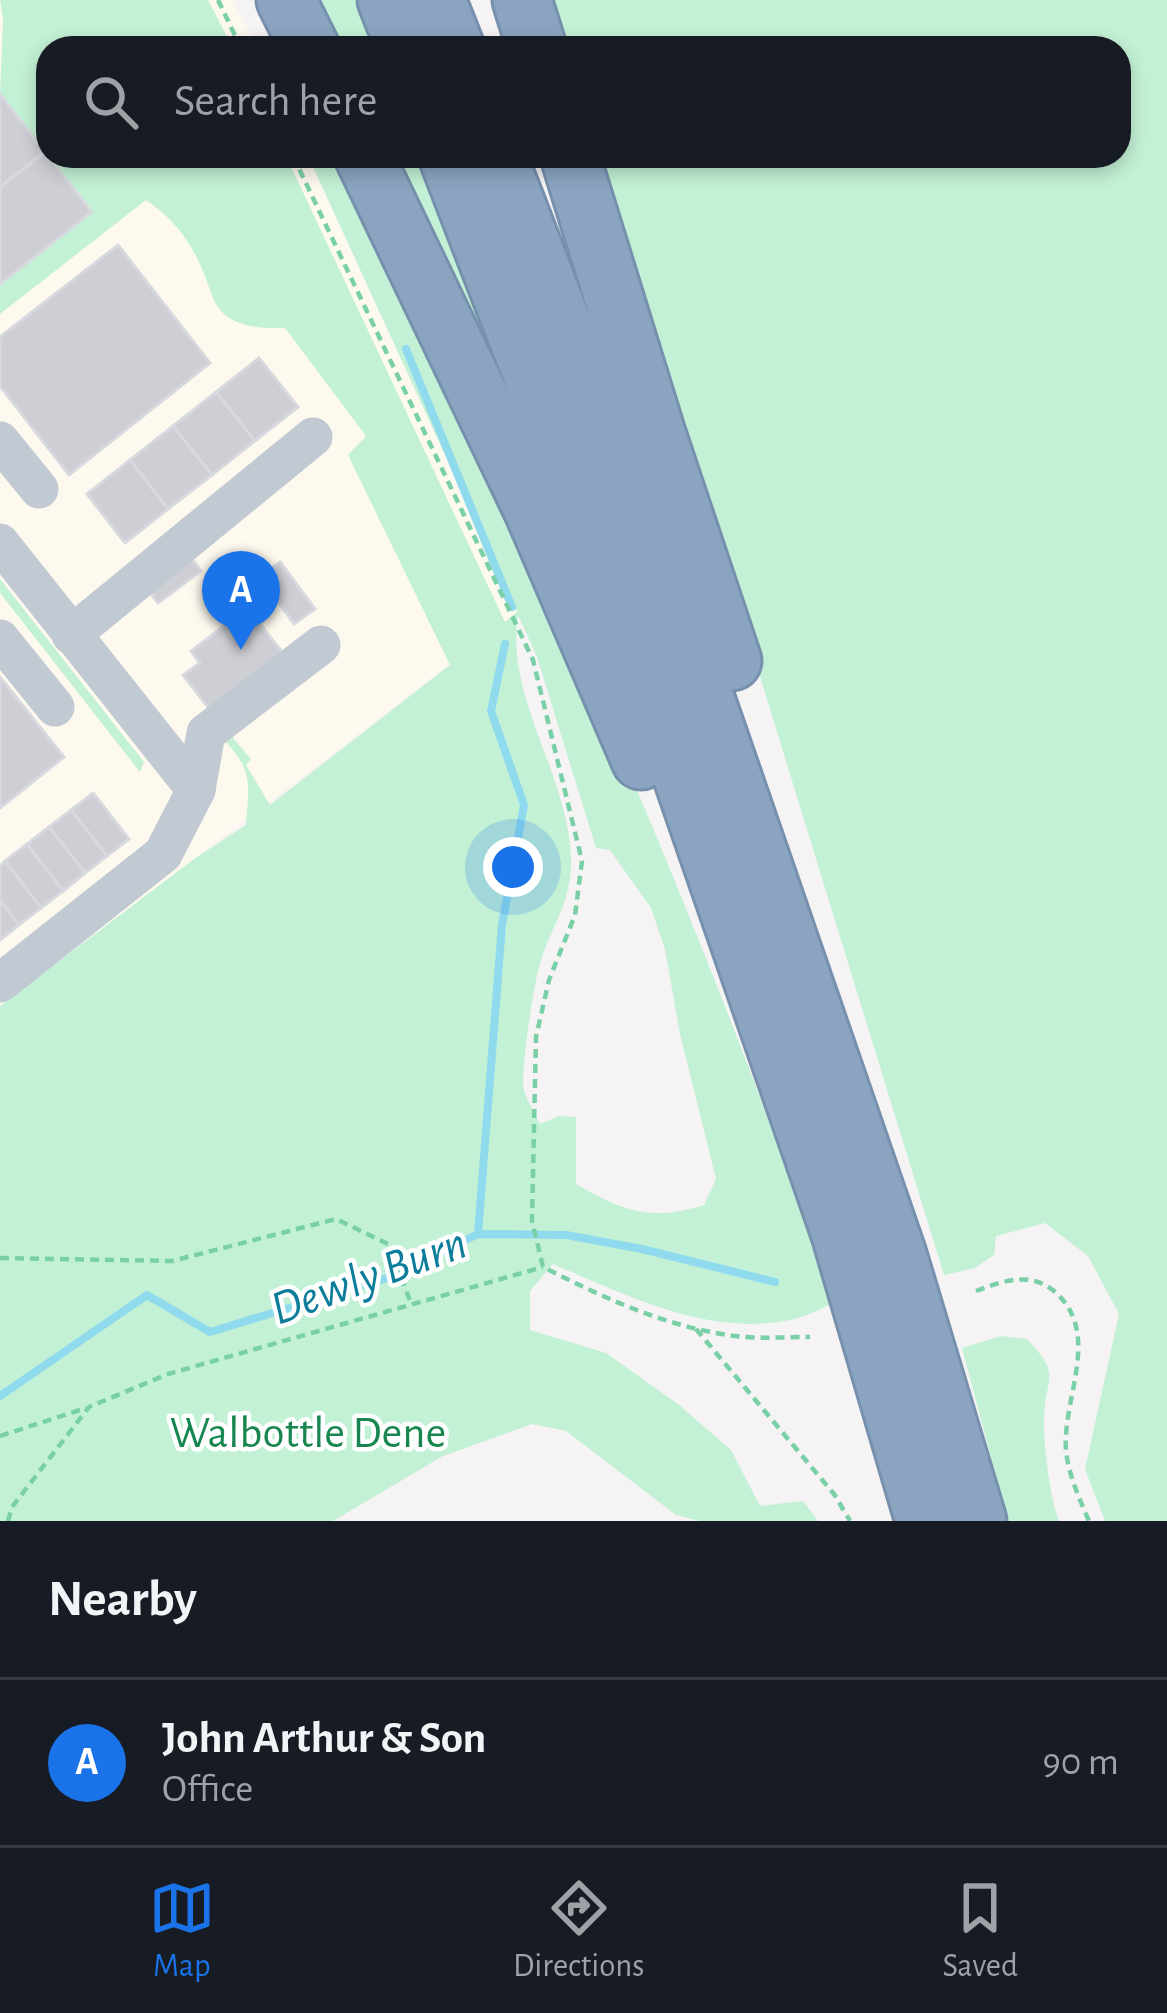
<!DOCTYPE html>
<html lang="en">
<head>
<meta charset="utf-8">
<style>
  :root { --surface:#171b24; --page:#242831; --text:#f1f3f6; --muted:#9ea1a6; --line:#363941; --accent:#1a73e8 }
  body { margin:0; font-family:"Alegreya Sans",sans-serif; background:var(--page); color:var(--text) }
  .you { position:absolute; left:513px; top:867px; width:42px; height:42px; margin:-30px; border:9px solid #fff; border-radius:50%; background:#1a73e8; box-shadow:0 0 0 18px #1a73e833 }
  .badge { display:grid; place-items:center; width:78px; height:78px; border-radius:50%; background:var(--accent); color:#fff; font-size:39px; font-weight:700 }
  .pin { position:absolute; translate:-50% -99px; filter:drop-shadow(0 3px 6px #0008) }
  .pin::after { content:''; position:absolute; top:63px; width:42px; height:36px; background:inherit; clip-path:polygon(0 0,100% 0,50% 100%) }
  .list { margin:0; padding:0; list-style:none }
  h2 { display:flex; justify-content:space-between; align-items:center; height:156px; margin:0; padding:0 48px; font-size:51px }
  h2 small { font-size:39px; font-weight:400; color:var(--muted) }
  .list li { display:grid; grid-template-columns:78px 1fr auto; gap:36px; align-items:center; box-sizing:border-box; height:168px; padding:0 48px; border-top:3px solid var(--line) }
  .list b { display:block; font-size:45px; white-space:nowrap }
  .list p { margin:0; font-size:39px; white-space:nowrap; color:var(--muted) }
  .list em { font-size:39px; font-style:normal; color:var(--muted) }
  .icon { flex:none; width:66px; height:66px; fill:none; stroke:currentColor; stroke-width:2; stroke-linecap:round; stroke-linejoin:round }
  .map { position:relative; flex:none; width:1167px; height:1521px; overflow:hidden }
  .search { position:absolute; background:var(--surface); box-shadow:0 6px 18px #0003; left:36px; right:36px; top:36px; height:132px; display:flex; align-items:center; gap:30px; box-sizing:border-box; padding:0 42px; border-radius:36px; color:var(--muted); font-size:45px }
  .sheet { height:324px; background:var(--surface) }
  nav { display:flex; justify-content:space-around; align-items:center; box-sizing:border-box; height:168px; border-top:3px solid var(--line); background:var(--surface); font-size:33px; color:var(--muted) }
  nav a { display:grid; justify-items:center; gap:6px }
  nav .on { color:var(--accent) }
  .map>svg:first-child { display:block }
</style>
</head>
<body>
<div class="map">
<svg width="1167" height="1521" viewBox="0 0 1167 1521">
  <rect width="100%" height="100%" fill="#f5f3f3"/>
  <!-- commercial -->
  <polygon fill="#fdf9ef" points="0,0 232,0 258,48 48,48 48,156 308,156 517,613 0,1007"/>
  <!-- green -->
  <g fill="#c3f1d5" fill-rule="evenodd">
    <polygon points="0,0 208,0 233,48 48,48 48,155 0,94 3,20"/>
    <polygon points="304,0 361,0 380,48 327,48"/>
    <polygon points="551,0 1167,0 1167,1521 1105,1521 1085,1469 1119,1314 1088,1256 1045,1223 996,1236 994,1255 975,1268 944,1275 600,156 1119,156 1119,48 566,48"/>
    <path d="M49 156H286L505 622 517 612 308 156H347C427 329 512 501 588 676 678 882 761 1090 834 1303 820 1309 805 1317 790 1320 708 1337 626 1295 553 1264L530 1291V1330L606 1353 678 1404 731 1450 760 1506 803 1501 818 1521H700L676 1515 566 1431 532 1424 443 1456 333 1521H0V1006L194 859 246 825C249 783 254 770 221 737L228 732 251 759 246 765 270 805 450 665 348 455 366 436 285 328C264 328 238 329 221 311 213 302 209 286 205 276 193 244 174 219 146 200L0 314V284L92 212ZM518 615 537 657 596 848 610 850 651 908 665 949 680 1034 716 1179 704 1205C650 1222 623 1211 576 1184V1117L559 1116 540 1124C535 1113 527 1101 524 1090 520 1075 533 990 538 971 548 929 573 904 571 857 568 774 505 698 518 615Z"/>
    <polygon points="381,156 423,156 566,520"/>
    <polygon points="0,579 144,762 140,772 0,593"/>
    <path d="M1001 1336 1027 1339C1062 1376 1046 1374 1044 1417 1043 1441 1050 1499 1059 1521H1008L962 1348Z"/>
  </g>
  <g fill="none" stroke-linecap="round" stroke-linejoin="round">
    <!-- stream -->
    <g stroke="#90daee" stroke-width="8">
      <polyline points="406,349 512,607"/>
      <polyline points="478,1234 502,925 524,805 491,711 505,644"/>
      <polyline points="0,1396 147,1295 210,1332 387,1278 478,1234 566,1235 642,1249 775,1282"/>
    </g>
  </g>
  <!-- building -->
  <g fill="#cdcfd5" stroke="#d7d9de" stroke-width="3">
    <polygon points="0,94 45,152 0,187"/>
    <polygon points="45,152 92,212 0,284 0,187"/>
    <polygon points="118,245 210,363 69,475 0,386 0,337"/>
    <polygon points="259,358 298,407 255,441 216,392"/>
    <polygon points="216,392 255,441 212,475 173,426"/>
    <polygon points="173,426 212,475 168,509 130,460"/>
    <polygon points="130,460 168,509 125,543 87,494"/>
    <polygon points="189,555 201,571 158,603 146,587"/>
    <polygon points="280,562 315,609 294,624 260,577"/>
    <polygon points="247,608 283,653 210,710 183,675 200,663 191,651"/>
    <polygon points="0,677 64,757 0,808"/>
    <polygon points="93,793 129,839 107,856 71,810"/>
    <polygon points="71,810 107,856 85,873 49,827"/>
    <polygon points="49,827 85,873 63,891 27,844"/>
    <polygon points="27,844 63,891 41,908 5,861"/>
    <polygon points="5,861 41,908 19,925 0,900 0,866"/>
    <polygon points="0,900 19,925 0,940"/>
  </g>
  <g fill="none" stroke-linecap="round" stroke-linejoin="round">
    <defs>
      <g id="highway">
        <polyline points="286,0 310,48"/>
        <polyline points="387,0 406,48"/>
        <polyline points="436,0 455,48"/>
        <polyline points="522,0 537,48"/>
        <polyline points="364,156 534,511 641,760"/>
        <polyline points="448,156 642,659 841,1234 925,1521"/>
        <polyline points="497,156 686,644 897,1255 977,1521"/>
        <polyline points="570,156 656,434 732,661"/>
      </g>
    </defs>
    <!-- highway casing -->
    <use href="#highway" stroke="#7690ad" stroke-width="63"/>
    <!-- path -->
    <g stroke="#7ad0a6" stroke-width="4.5" stroke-dasharray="9 6" stroke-linecap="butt">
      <polyline points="218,0 241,48"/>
      <path d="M293 156 533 660 582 861 575 915 549 980 536 1037 532 1221 543 1267C604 1298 666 1327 735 1336 759 1339 785 1337 810 1337"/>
      <polyline points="0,1258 172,1261 336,1219 388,1244 411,1303"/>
      <path d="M976 1291C1002 1281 1030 1271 1054 1291 1103 1333 1062 1398 1066 1450 1068 1474 1080 1500 1089 1521"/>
      <polyline points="696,1329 834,1494 850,1521"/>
      <polyline points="0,1436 86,1408"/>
      <polyline points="8,1521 12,1507 89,1407 168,1374 543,1267"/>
    </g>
    <!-- minor -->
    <g stroke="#c1cad2" stroke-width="39">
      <polyline points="0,441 39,489"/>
      <polyline points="0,543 196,790"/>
      <polyline points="71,635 313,437"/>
      <polyline points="0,639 55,707"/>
      <polyline points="0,983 163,854 196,790 206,733 321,645"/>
    </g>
    <!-- highway -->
    <use href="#highway" stroke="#8ba5c1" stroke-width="57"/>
  </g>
  <g text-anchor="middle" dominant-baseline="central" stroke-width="9" stroke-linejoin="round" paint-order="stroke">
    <!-- park labels -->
    <g font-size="45" fill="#17864f" stroke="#fff">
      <text x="308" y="1433">Walbottle Dene</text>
    </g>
    <!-- water labels -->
    <g font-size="48" font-style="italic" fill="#0c7c9b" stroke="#fff">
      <text transform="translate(369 1277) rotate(-20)">Dewly Burn</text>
    </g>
  </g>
</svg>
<div class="you"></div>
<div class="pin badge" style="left:241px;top:650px">A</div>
<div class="search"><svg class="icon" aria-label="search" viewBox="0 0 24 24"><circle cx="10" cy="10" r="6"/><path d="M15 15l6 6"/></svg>Search here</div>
</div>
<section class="sheet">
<h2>Nearby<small></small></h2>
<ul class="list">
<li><span class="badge">A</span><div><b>John Arthur &amp; Son</b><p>Office</p></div><em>90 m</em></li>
</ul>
</section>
<nav>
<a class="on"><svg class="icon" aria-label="map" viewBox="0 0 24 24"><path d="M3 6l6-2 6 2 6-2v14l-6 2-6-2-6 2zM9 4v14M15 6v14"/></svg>Map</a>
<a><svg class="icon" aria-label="directions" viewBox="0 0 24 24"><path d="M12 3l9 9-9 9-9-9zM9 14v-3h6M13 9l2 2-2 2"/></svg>Directions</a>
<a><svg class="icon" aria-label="saved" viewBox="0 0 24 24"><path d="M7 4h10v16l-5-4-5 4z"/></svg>Saved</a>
</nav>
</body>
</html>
